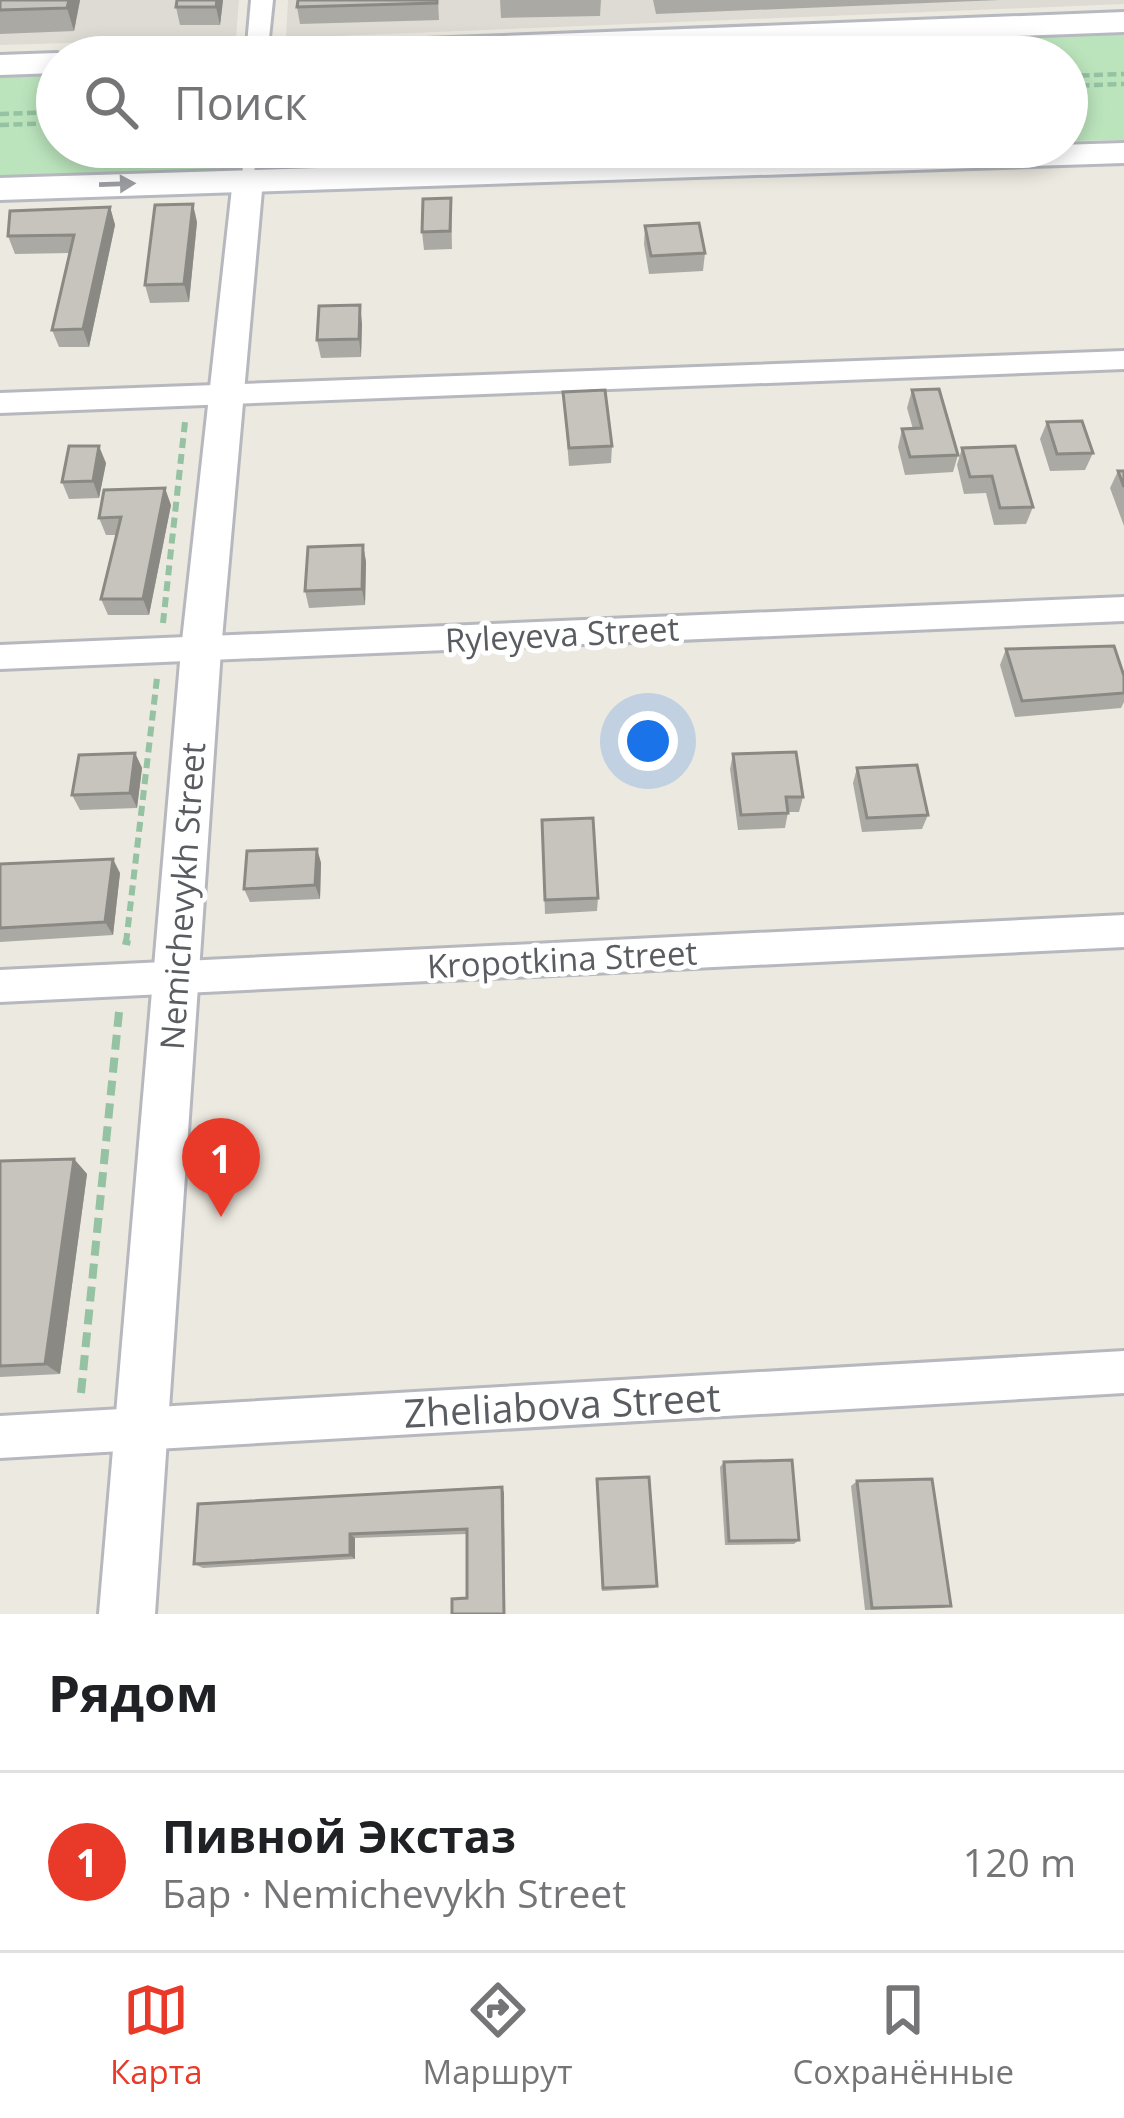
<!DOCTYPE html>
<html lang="ru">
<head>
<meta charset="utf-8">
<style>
  :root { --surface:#fff; --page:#f6f6f6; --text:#202124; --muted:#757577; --line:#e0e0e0; --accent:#e93a29 }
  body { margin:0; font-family:"Open Sans",sans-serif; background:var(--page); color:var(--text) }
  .you { position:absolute; left:648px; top:741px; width:42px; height:42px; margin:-30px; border:9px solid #fff; border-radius:50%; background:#1a73e8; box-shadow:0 0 0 18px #1a73e833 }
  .badge { display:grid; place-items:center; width:78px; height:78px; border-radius:50%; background:var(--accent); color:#fff; font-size:39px; font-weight:700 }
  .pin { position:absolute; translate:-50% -99px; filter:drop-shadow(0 3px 6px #0008) }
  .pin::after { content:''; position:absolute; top:63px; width:42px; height:36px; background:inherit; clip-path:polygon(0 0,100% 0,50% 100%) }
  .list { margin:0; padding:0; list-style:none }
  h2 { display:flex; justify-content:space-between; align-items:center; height:156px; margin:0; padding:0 48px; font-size:51px }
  h2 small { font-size:39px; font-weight:400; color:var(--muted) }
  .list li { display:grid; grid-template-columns:78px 1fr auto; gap:36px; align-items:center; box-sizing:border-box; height:180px; padding:0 48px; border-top:3px solid var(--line) }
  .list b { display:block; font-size:45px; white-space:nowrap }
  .list p { margin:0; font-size:39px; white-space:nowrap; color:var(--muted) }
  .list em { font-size:39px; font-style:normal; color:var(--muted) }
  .icon { flex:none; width:66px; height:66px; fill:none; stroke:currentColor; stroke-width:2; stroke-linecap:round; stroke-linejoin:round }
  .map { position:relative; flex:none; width:1124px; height:1614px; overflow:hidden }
  .search { position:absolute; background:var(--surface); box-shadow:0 6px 18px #0003; left:36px; right:36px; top:36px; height:132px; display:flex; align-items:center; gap:30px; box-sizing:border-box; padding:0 42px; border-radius:66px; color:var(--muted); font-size:45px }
  .sheet { height:336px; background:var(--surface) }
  nav { display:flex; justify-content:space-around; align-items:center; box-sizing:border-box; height:168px; border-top:3px solid var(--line); background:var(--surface); font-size:33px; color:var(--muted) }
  nav a { display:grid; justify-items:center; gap:6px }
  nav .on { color:var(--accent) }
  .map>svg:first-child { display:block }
</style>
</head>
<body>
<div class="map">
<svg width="1124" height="1614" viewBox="0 0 1124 1614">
  <rect width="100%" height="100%" fill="#ece9e0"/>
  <!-- industrial -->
  <g fill="#dddbd4">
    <polygon points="0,0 239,0 236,38 0,45"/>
    <polygon points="288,0 1124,0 1124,4 286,38"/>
  </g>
  <!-- green -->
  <g fill="#bbe4bc">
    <polygon points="1124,33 1124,140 1067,141 1067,57 455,57"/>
    <polygon points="57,71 57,147 233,147 232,160 211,171 0,179 0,73"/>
    <polygon points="274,147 891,147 297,166 273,159"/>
  </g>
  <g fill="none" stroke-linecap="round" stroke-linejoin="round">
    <defs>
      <polygon id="service" points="244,147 256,147 254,179 248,183 242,179"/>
      <g id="minor">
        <polygon points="251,0 273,0 267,57 246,56"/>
        <polygon points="1124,351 1124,369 0,413 0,393"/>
        <polygon points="1124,597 1124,621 0,669 0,645"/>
        <polygon points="1124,915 1124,947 0,1002 0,970"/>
        <polygon points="1124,1351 1124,1393 0,1458 0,1416"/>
      </g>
      <polygon id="tertiary" points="248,170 263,179 221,650 155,1614 99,1614 181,650 233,179"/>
      <g id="secondary">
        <polygon points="1124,12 1124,32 467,57 200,57 216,47"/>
        <polygon points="57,53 69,57 57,57 57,73 0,75 0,55"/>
        <polygon points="1124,143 1124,163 0,200 0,178"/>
      </g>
    </defs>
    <!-- service casing -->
    <use href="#service" stroke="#b6b8bd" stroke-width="6"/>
    <!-- minor casing -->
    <use href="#minor" stroke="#b6b8bd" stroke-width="6"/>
    <!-- tertiary casing -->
    <use href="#tertiary" stroke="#b6b8bd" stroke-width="6"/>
    <!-- secondary casing -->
    <use href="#secondary" stroke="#b6b9bf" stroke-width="6"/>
    <!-- path-far2 -->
    <g stroke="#94c2a2" stroke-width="4.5" stroke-dasharray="9 4.5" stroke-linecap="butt">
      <polyline points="1067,76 1124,74"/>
      <polyline points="1067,86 1124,84"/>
      <polyline points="0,114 57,112"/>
      <polyline points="0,125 57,123"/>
    </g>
    <!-- path-far1 -->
    <g stroke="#94c2a2" stroke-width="6" stroke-dasharray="10 6" stroke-linecap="butt">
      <polyline points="163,623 185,422"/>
      <polyline points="126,943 157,678"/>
    </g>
    <!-- path -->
    <g stroke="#94c2a2" stroke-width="8" stroke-dasharray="15 8" stroke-linecap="butt">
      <polyline points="126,945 127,940"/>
      <polyline points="81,1393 119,1012"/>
    </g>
    <!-- service -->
    <use href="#service" fill="#fff" fill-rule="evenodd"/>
    <!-- minor -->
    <use href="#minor" fill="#fff" fill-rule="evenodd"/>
    <!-- tertiary -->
    <use href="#tertiary" fill="#fff" fill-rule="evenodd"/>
    <!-- secondary -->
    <use href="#secondary" fill="#fff" fill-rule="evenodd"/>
  </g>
  <!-- wall -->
  <g fill="#aba9a3">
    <polygon points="0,0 80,0 74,31 0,34"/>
    <polygon points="177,0 223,0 220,25 180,25 176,7"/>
    <polygon points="438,0 439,20 300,24 297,7"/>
    <polygon points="500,0 601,0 600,16 501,18"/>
    <polygon points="653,0 1000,0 656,14"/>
    <polygon points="451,198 452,249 424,250 422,232"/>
    <polygon points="110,207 115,225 89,347 59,347 52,330 70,253 15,254 8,236"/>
    <polygon points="197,222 189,302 150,303 145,285"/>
    <polygon points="645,226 705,253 703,271 649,274 644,244"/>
    <polygon points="362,323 361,357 321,358 317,340"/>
    <polygon points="912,390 958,455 953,472 905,475 898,447 902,429 913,429 907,408"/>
    <polygon points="563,392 612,446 611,463 569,466"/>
    <polygon points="1047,422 1093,453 1085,470 1050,471 1040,439"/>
    <polygon points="962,448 1033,507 1026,524 994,525 986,493 964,494 957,465"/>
    <polygon points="106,463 99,498 69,499 62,482"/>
    <polygon points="1118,471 1124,471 1124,526 1110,488"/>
    <polygon points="171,505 149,615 108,615 101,599 117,535 106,535 99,518"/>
    <polygon points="363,545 366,562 365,605 309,608 305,591"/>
    <polygon points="1006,649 1124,676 1124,702 1121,708 1015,717 1000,665"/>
    <polygon points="135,753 142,768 137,808 80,810 72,795"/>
    <polygon points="733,754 803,797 799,812 788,812 785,828 738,830 730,769"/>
    <polygon points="857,768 928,815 922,829 862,832 853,783"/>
    <polygon points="542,820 598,898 597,911 545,914"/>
    <polygon points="317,849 321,863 320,899 250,902 244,889"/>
    <polygon points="0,864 120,873 113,935 0,942"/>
    <polygon points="74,1159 87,1174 60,1374 0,1377 0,1161"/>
    <polygon points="724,1462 799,1540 794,1544 725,1545 720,1467"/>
    <polygon points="597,1479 657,1586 654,1588 602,1591"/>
    <polygon points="857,1481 951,1606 942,1608 865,1610 851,1486"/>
    <polygon points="502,1487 504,1493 467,1598 467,1534 355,1538 355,1559 203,1568 194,1564"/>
  </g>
  <!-- shaded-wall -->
  <g fill="#8b8984">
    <polygon points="69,0 80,0 74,31 67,8"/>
    <polygon points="217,0 223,0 220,25 216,7"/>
    <polygon points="193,204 197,222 189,302 184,284"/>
    <polygon points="110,207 115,225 89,347 83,329"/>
    <polygon points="360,305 362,323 361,357 359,339"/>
    <polygon points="99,446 106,463 99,498 93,481"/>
    <polygon points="165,488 171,505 149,615 143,599"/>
    <polygon points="363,545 366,562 365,605 362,589"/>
    <polygon points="135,753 142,768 137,808 130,793"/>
    <polygon points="317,849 321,863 320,899 315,885"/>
    <polygon points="113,859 120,873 113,935 105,922"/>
    <polygon points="74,1159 87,1174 60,1374 45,1364"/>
    <polygon points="502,1487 504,1493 505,1614 504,1614"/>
    <polygon points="350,1534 355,1538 355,1559 350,1555"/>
  </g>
  <!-- building -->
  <g fill="#c7c4bd" stroke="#8b8984" stroke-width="3">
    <polygon points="0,0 69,0 67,8 0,10"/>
    <polygon points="177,0 217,0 216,7 176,7"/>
    <polygon points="298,0 437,0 437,3 297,7"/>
    <polygon points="451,198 450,231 422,232 423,199"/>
    <polygon points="193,204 184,284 145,285 155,205"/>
    <polygon points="110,207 83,329 52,330 74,235 8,236 10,211"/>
    <polygon points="699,223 705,253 651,256 645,226"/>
    <polygon points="360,305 359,339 317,340 319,306"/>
    <polygon points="939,389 958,455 910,457 902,429 922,428 912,390"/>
    <polygon points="605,390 612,446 569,448 563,392"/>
    <polygon points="1082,421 1093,453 1057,454 1047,422"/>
    <polygon points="69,446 99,446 93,481 62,482"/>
    <polygon points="1015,446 1033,507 1000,508 992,476 970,477 962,448"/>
    <polygon points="1118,471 1124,471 1124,487"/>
    <polygon points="165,488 143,599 101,599 121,517 99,518 104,490"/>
    <polygon points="363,545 362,589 305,591 308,547"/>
    <polygon points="1114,646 1124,676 1124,693 1022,701 1006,649"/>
    <polygon points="796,752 803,797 786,797 788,813 741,815 733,754"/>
    <polygon points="135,753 130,793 72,795 79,755"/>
    <polygon points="917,765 928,815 867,818 857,768"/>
    <polygon points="593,818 598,898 545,900 542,820"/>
    <polygon points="317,849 315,885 244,889 247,851"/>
    <polygon points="113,859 105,922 0,928 0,864"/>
    <polygon points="74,1159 45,1364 0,1366 0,1161"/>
    <polygon points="792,1460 799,1540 729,1541 724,1462"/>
    <polygon points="649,1477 657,1586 603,1588 597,1479"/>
    <polygon points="932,1479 951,1606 872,1608 857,1481"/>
    <polygon points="502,1487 504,1614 452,1614 452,1599 467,1598 467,1529 350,1534 350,1555 194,1564 198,1504"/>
  </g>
  <!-- one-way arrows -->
  <defs><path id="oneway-solid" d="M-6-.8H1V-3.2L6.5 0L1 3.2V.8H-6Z" transform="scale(3)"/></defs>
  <use fill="#9b9da0" href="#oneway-solid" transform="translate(117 184) rotate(-2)"/>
  <g text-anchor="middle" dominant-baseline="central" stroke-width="10" stroke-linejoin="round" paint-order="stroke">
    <!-- street labels -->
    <g font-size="33" fill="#595c61" stroke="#fff">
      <text transform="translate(562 634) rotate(-3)">Ryleyeva Street</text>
      <text transform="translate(182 896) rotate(-86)">Nemichevykh Street</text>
      <text transform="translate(562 959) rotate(-3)">Kropotkina Street</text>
    </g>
    <!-- near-street labels -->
    <g font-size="39" fill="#595c61" stroke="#fff">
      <text transform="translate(562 1404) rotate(-3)">Zheliabova Street</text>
    </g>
  </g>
</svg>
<div class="you"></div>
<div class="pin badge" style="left:221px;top:1217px">1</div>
<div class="search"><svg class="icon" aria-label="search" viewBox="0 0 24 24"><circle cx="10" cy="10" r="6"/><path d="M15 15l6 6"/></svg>Поиск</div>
</div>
<section class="sheet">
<h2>Рядом<small></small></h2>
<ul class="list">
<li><span class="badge">1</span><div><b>Пивной Экстаз</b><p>Бар · Nemichevykh Street</p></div><em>120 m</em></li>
</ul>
</section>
<nav>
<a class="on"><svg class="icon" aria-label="map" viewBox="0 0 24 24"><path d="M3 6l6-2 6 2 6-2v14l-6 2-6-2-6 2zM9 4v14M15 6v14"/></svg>Карта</a>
<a><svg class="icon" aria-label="directions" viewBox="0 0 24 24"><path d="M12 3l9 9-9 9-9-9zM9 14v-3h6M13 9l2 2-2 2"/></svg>Маршрут</a>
<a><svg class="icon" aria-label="saved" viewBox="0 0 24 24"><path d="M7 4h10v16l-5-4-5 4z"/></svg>Сохранённые</a>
</nav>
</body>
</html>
